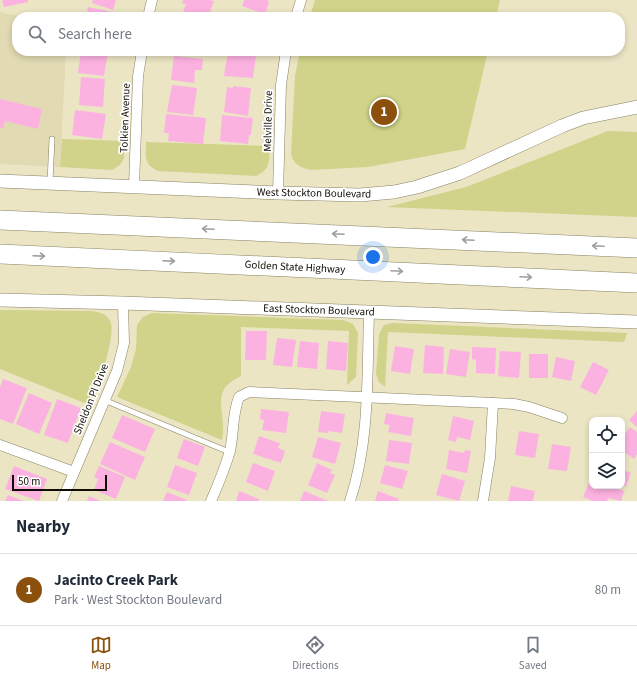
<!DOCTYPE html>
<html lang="en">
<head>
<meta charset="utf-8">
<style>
  :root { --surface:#fff; --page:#f2f2f3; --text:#1f2937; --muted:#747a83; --line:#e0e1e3; --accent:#8b510c }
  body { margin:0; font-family:"Source Sans 3",sans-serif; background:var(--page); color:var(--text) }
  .controls { position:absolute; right:12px; bottom:12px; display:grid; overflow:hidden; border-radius:8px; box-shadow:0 2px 6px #0003 }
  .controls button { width:36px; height:36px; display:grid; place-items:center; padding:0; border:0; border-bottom:1px solid var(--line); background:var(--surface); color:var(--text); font:20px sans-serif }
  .scale { position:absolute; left:12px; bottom:10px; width:95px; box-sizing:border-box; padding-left:4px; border:2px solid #0e0c03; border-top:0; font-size:11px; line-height:14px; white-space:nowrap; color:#0e0c03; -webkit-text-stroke:3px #fff; paint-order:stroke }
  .you { position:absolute; left:373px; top:257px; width:14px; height:14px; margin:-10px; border:3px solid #fff; border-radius:50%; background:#1a73e8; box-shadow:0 0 0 6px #1a73e833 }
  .badge { display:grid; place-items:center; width:26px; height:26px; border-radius:50%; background:var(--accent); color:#fff; font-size:13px; font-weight:700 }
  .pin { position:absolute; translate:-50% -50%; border:2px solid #fff; box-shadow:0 1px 4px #0006 }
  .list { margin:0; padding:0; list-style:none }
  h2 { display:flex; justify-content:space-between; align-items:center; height:52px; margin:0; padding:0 16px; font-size:17px }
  h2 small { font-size:13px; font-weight:400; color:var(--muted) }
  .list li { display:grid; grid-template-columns:26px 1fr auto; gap:12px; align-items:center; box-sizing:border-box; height:72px; padding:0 16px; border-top:1px solid var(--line) }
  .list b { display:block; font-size:15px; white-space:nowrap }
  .list p { margin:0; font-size:13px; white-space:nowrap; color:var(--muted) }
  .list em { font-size:13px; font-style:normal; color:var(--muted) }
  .icon { flex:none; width:22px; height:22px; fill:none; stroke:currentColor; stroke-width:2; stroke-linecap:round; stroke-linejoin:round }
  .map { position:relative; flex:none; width:637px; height:501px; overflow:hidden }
  .search { position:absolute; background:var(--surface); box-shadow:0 2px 6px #0003; left:12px; right:12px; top:12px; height:44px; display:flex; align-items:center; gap:10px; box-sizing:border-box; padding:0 14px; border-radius:16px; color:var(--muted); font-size:15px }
  .sheet { height:124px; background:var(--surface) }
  nav { display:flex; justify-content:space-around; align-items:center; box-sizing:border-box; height:56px; border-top:1px solid var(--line); background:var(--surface); font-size:11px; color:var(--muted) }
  nav a { display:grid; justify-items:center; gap:2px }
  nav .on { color:var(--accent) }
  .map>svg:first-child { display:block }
</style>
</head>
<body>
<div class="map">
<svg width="637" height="501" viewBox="0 0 637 501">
  <rect width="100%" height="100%" fill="#ebe5c4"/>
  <!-- built -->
  <polygon fill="#e1dab2" points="0,12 21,17 17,17 17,51 66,51 60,167 0,164"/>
  <!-- green -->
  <g fill="#d0d389">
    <polygon points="315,0 500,0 496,17 310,17"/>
    <path d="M300 51H488L465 149 368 167 310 170C300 167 294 165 291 154L295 76Z"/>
    <polygon points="608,131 637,132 637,217 387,207 466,187"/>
    <polygon points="62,139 125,141 124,158 120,165 112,170 60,167"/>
    <path d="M146 142 270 146C269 161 271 169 256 176L158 171C143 164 146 157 146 142Z"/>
    <path d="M0 310 91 311C100 312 109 314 111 324 115 338 97 391 92 406L0 369Z"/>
    <path d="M152 313 343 320 353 324 358 333 356 377 347 385 349 331 241 327V376C207 392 228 412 222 440L117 397 131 367 136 349 137 325 143 317Z"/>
    <polygon points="393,323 627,333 624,342 388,332 385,387 379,382 376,374 379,334 384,325"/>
  </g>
  <!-- building -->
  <g fill="#fcb2e1">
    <polygon points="2,0 28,0 28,2 4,7"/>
    <polygon points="93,0 116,0 113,10 92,3"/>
    <polygon points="183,0 210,0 214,1 208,17 188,17 182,15 186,4 182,3"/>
    <polygon points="244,0 267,0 269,2 265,14 242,6"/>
    <polygon points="88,7 117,13 116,17 86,17"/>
    <polygon points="81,51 108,51 104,76 78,73"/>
    <polygon points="228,51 256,55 253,78 224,76"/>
    <polygon points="174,56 203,59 202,70 195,70 194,83 171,80"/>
    <polygon points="81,77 105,79 103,107 79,105"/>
    <polygon points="172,85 197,88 193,115 167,112"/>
    <polygon points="233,86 251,88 248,116 224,112 227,87 233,88"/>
    <polygon points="0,99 42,109 38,129 5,121 3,129 0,128"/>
    <polygon points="75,110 106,114 102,139 72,135"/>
    <polygon points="166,114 206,118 203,144 168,141 169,133 164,133"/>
    <polygon points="222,115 253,118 251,135 249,135 248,144 220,141"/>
    <polygon points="246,331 267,331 266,360 245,360"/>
    <polygon points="277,338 296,340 292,367 273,365"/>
    <polygon points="300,341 319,343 317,369 297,367"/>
    <polygon points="328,341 348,343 346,371 326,369"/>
    <polygon points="425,345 444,347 443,374 423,373"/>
    <polygon points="395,346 414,349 410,374 391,371"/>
    <polygon points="472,347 496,348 495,374 476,373 476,360 472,359"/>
    <polygon points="450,349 470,352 466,377 446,374"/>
    <polygon points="500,351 521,352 519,378 498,376"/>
    <rect x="529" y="354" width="19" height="24"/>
    <polygon points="556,357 575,361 571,381 552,377"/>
    <polygon points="593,362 609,370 596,395 580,387"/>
    <polygon points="3,379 27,388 13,424 0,419 0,387"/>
    <polygon points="29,393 52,403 39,434 16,424"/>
    <polygon points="57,399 81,408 68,443 44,435"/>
    <polygon points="261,409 289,412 286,433 262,430 264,420 260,419"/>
    <polygon points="321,411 345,414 342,433 328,431 328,433 318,432"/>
    <polygon points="637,411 637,427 629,420"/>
    <polygon points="386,413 414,418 411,436 388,432 390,425 384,424"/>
    <polygon points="122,415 155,429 145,452 112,438"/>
    <polygon points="453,416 474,421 470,440 457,437 456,442 448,440"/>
    <polygon points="630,427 637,432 637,454 634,459 622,450 622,438"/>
    <polygon points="519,431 539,434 535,458 515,455"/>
    <polygon points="259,436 280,443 278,448 285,451 281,463 253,454"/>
    <polygon points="318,437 341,443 335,464 312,457"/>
    <polygon points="184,439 205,447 198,466 177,458"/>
    <polygon points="389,440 412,443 409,464 386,461"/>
    <polygon points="110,442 145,457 135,480 100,464"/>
    <polygon points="552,444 571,447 567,471 548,469"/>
    <polygon points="449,450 464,453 465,450 471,451 467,473 446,469"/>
    <polygon points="622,461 625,463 623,470 631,473 626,486 622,485"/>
    <polygon points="253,463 275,471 268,491 246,482"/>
    <polygon points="317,463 332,470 330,473 335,475 327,493 308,485"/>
    <polygon points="175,465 197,473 189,495 167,487"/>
    <polygon points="385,465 408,471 402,489 380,483"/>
    <polygon points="14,466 47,479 39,501 5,489"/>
    <polygon points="99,466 125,477 116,499 94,490 98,479 94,477"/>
    <polygon points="442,474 465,481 459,501 436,495"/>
    <polygon points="591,478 592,486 611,486 624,491 621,501 608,498 607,501 593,501 583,497"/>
    <polygon points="511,486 535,491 533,501 508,501"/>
    <polygon points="239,491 259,499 258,501 236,501"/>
    <polygon points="304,491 328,501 300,501"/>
    <polygon points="378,491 399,499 398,501 375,501"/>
    <polygon points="167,492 187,500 186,501 163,501"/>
    <polygon points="8,495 24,501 5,501"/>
    <polygon points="89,496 100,501 87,501"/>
  </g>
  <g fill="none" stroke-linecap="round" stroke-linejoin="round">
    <defs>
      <g id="service">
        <polyline points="50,182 52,139"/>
        <polyline points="104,400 229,452"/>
      </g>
      <g id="minor">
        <polyline points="148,17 152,0"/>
        <polyline points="296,17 301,0"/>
        <polyline points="134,186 138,76 142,51"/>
        <polyline points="278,193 281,85 286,51"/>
        <polyline points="0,445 74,472"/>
        <polyline points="62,501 117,371 124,343 123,303"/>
        <path d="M211 501C218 485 225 468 230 451 234 433 232 414 239 397L249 392 514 404 529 407 562 418"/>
        <path d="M350 501C370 441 367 375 369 312"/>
        <polyline points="483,501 490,458 493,403"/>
      </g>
      <g id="tertiary">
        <polyline points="0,181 278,193 360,195 394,192 417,187 460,173 562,126 583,118 637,107"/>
        <polyline points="0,300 123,303 637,322"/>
      </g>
      <g id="motorway">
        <polyline points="0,220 637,248"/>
        <polyline points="0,254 637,283"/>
      </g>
    </defs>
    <!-- service casing -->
    <use href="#service" stroke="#878264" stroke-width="6"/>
    <!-- minor casing -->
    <use href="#minor" stroke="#878264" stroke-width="11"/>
    <!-- tertiary casing -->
    <use href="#tertiary" stroke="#878264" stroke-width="14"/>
    <!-- motorway casing -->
    <use href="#motorway" stroke="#878264" stroke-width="20"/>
    <!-- service -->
    <use href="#service" stroke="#fff" stroke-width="5"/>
    <!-- minor -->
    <use href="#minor" stroke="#fff" stroke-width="10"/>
    <!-- tertiary -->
    <use href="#tertiary" stroke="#fff" stroke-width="13"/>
    <!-- motorway -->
    <use href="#motorway" stroke="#fff" stroke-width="19"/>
  </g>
  <!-- one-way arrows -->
  <defs><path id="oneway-shaft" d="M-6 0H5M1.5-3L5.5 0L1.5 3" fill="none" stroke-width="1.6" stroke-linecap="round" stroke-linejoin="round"/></defs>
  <g stroke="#9f9e9a">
    <use href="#oneway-shaft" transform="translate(208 229) rotate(-177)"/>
    <use href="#oneway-shaft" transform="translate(338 234) rotate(-177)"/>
    <use href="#oneway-shaft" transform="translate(468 240) rotate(-177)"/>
    <use href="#oneway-shaft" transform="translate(598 246) rotate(-177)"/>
    <use href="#oneway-shaft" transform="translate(39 256) rotate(2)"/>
    <use href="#oneway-shaft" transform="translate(169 261) rotate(2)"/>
    <use href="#oneway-shaft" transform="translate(397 271) rotate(3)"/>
    <use href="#oneway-shaft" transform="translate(526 277) rotate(3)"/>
  </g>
  <g text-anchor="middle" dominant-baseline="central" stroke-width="3.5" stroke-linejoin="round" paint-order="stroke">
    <!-- street labels -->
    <g font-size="11" fill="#0e0c03" stroke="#fff">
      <text transform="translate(125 118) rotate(-88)">Tolkien Avenue</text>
      <text transform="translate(268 121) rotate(-89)">Melville Drive</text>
      <text transform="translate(314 193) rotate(1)">West Stockton Boulevard</text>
      <text transform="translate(295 267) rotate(3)">Golden State Highway</text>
      <text transform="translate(319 310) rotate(2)">East Stockton Boulevard</text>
      <text transform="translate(91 399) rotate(-68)">Sheldon Pl Drive</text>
    </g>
  </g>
</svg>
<div class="controls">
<button><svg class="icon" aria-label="locate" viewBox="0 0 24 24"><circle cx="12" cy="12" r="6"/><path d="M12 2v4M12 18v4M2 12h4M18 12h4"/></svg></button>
<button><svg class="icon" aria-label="layers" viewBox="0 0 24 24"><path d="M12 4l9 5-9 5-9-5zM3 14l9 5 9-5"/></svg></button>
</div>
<div class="scale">50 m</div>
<div class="you"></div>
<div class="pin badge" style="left:384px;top:112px">1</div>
<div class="search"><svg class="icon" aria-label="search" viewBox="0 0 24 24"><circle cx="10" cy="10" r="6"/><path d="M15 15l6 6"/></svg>Search here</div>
</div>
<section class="sheet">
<h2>Nearby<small></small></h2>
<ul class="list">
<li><span class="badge">1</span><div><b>Jacinto Creek Park</b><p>Park · West Stockton Boulevard</p></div><em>80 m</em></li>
</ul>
</section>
<nav>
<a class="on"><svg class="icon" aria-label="map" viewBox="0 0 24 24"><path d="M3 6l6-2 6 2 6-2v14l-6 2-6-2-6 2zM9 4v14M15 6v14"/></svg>Map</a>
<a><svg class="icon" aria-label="directions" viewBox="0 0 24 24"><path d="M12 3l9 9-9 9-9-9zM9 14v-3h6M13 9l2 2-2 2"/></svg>Directions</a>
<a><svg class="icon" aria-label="saved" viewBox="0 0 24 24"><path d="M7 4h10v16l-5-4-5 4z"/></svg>Saved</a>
</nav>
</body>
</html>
